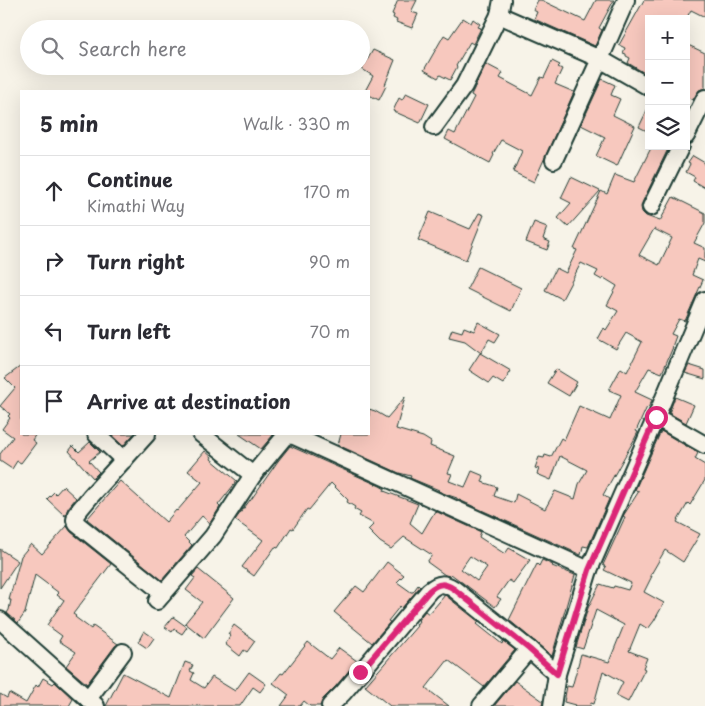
<!DOCTYPE html>
<html lang="en">
<head>
<meta charset="utf-8">
<style>
  :root { --surface:#fff; --page:#f7f7f7; --text:#2b2b33; --muted:#7c7c81; --line:#e1e1e2 }
  body { margin:0; font-family:"Playpen Sans",sans-serif; background:var(--page); color:var(--text) }
  .controls { position:absolute; right:15px; top:15px; display:grid; overflow:hidden; border-radius:0px; box-shadow:0 5px 20px #0002 }
  .controls button { width:45px; height:45px; display:grid; place-items:center; padding:0; border:0; border-bottom:1px solid var(--line); background:var(--surface); color:var(--text); font:25px sans-serif }
  .stop { position:absolute; width:15px; height:15px; margin:-11px; border:4px solid #db2777; border-radius:50%; background:#fff }
  .stop.end { background:#db2777; border-color:#fff; box-shadow:0 1px 5px #0008 }
  .list { margin:0; padding:0; list-style:none }
  h2 { display:flex; justify-content:space-between; align-items:center; height:65px; margin:0; padding:0 20px; font-size:21px }
  h2 small { font-size:16px; font-weight:400; color:var(--muted) }
  .list li { display:grid; grid-template-columns:32px 1fr auto; gap:15px; align-items:center; box-sizing:border-box; height:70px; padding:0 20px; border-top:1px solid var(--line) }
  .list b { display:block; font-size:19px; white-space:nowrap }
  .list p { margin:0; font-size:16px; white-space:nowrap; color:var(--muted) }
  .list em { font-size:16px; font-style:normal; color:var(--muted) }
  .icon { flex:none; width:28px; height:28px; fill:none; stroke:currentColor; stroke-width:2; stroke-linecap:round; stroke-linejoin:round }
  .map { position:relative; flex:none; width:705px; height:706px; overflow:hidden }
  .search { position:absolute; background:var(--surface); box-shadow:0 5px 20px #0002; left:20px; top:20px; width:350px; height:55px; display:flex; align-items:center; gap:12px; box-sizing:border-box; padding:0 18px; border-radius:28px; color:var(--muted); font-size:19px }
  .panel { position:absolute; background:var(--surface); box-shadow:0 5px 20px #0002; left:20px; top:90px; width:350px; height:345px; border-radius:0px }
  .map>svg:first-child { display:block }
</style>
</head>
<body>
<div class="map">
<svg width="705" height="706" viewBox="0 0 705 706">
  <rect width="100%" height="100%" fill="#f7f3e8"/>
  <filter id="ink" filterUnits="userSpaceOnUse"><feTurbulence type="fractalNoise" baseFrequency=".02" numOctaves="2"/><feDisplacementMap in="SourceGraphic" scale="10" xChannelSelector="R" yChannelSelector="G"/><feConvolveMatrix kernelMatrix="1 2 1 2 8 2 1 2 1" color-interpolation-filters="sRGB"/></filter>
  <g filter="url(#ink)">
    <!-- building -->
    <g fill="#f7c8be" stroke="#1f3d34" fill-rule="evenodd">
      <polygon points="398,0 417,0 411,12 418,14 412,28 396,22 397,20 393,18 394,15 392,14"/>
      <polygon points="538,0 541,0 585,21 596,0 614,0 599,28 602,30 595,46 534,19 537,12 533,10"/>
      <polygon points="644,0 705,0 705,17 691,10 686,19 649,19 649,68 646,74 628,63 630,58 626,56 626,54 623,53 625,48 619,45"/>
      <polygon points="463,18 471,23 473,19 480,24 478,27 481,28 473,44 470,42 456,66 457,67 450,80 440,75 438,78 424,70 444,35 449,38"/>
      <polygon points="686,44 705,53 705,88 699,90 693,100 686,97"/>
      <polygon points="373,50 395,60 385,85 386,86 379,100 369,95 369,91 365,91 373,76 362,69"/>
      <polygon points="552,61 560,65 558,67 562,69 555,84 574,92 534,182 513,172 522,151 501,140 493,154 494,155 490,163 445,139 449,131 455,134 474,97 471,95 486,64 503,73 500,78 532,95 541,77 544,78"/>
      <polygon points="602,79 615,85 611,95 620,99 613,115 635,126 617,166 596,156 605,137 581,125"/>
      <polygon points="406,93 429,104 420,123 393,111 399,98 402,100"/>
      <polygon points="649,106 649,132 639,127"/>
      <path d="M652 146H663L668 149 642 203 641 207 642 212 646 216 660 221 673 197 705 213V223L694 243 705 248V262L698 259 692 275 703 280 685 321 679 319 671 334 676 336 672 347H673L662 373 649 368 635 392 652 400 648 408 647 407 636 431 638 432 634 440 603 495 609 499 588 547 583 546 581 555 457 499V498L448 495 438 491 439 490 410 478 411 476 399 473 338 445 341 434H369V409L375 411 387 418 405 397 396 429 423 437 431 442 430 446 455 456 448 473 452 474 449 481 465 487 472 471 484 476 482 482 497 487 494 496 514 503 516 494 545 509 555 491 575 499 579 484 587 470 560 456 551 480 537 474 539 469 535 468 539 457 544 458 545 455 551 457 561 438 564 440 579 406 610 420 621 395 609 390 621 368 627 372 642 342 626 333 616 349 598 339 604 328 606 330 618 311 607 305 617 286 604 278 602 280 595 276 598 271 581 263 562 299 545 290 556 268 566 273 577 250 574 249 601 191 607 194 615 175 634 182ZM654 229 672 238 659 265 639 255Z"/>
      <polygon points="693,156 705,163 705,188 693,181 695,177 686,172 690,164 688,163"/>
      <polygon points="571,177 600,191 568,227 558,218 571,203 561,198"/>
      <polygon points="430,212 470,229 479,213 484,215 466,260 418,240"/>
      <polygon points="534,222 547,227 543,239 550,242 547,250 526,242"/>
      <polygon points="478,267 521,288 511,311 467,289"/>
      <polygon points="478,322 500,334 495,342 489,339 481,353 465,341 449,337 452,329 462,332 464,327 474,331"/>
      <polygon points="480,353 511,371 503,384 493,378 489,383 469,370"/>
      <polygon points="689,365 705,370 705,379 685,373"/>
      <polygon points="21,366 21,434 36,434 32,440 36,443 21,463 17,461 12,469 0,461 0,454 13,437 2,429 10,418 8,416 10,414 0,406 15,388 5,378"/>
      <polygon points="556,369 577,382 569,396 547,383"/>
      <polygon points="675,397 694,405 686,423 669,413"/>
      <polygon points="661,431 698,453 695,459 705,465 705,480 690,505 688,503 677,522 700,534 683,562 665,550 650,576 652,576 644,592 664,603 654,621 648,629 640,624 629,651 647,658 643,668 645,669 628,702 616,696 623,682 603,671 594,704 591,703 590,706 574,706 575,705 564,702 567,686 572,687 581,654 609,662 624,625 596,610 583,649 576,647 588,608 600,584 613,588 614,586 628,590 631,583 604,570 606,567 603,565 625,517 623,516 625,513 639,491 635,490"/>
      <polygon points="110,434 134,434 123,446"/>
      <polygon points="239,434 274,434 261,449"/>
      <polygon points="90,442 100,452 89,461 99,472 93,478 69,451 73,446 79,452"/>
      <path d="M290 446 380 486 385 489 384 491 418 504 410 523 422 533 435 511 481 532 479 537 505 554 509 548 530 560 513 583 509 580 497 597 501 599 495 607 451 574 450 576 445 575 427 562 432 555 404 537 391 549 380 542 368 530 374 524 359 516 361 513 354 509 355 507 347 502 348 500 331 483 309 510 307 509 293 529 291 528 278 548 275 547 254 576 242 567 263 540 235 520 250 500V501L278 461ZM470 556 487 567 477 581 461 569Z"/>
      <polygon points="205,451 212,457 211,459 237,481 218,505 220,507 210,523 202,516 184,537 192,545 162,580 87,519 120,481 166,522 176,510 177,511 202,482 188,471"/>
      <polygon points="63,486 76,498 68,508 65,516 47,499 54,492 56,494"/>
      <polygon points="67,526 71,532 111,564 73,614 76,616 75,617 91,629 93,626 118,644 115,646 87,684 66,666 76,652 59,641 62,636 47,625 64,600 57,595 59,593 35,575 25,613 18,623 7,613 9,610 11,600 9,600 21,556 31,544 42,554"/>
      <polygon points="0,549 18,561 0,588"/>
      <polygon points="542,560 553,565 552,566 575,575 552,656 509,620 537,564 539,566"/>
      <polygon points="387,562 404,575 397,582 411,592 413,592 418,585 420,587 402,608 400,606 388,621 390,622 372,643 334,612 356,586 364,592"/>
      <polygon points="198,569 234,598 204,638 185,623 202,602 186,590 195,578 192,576"/>
      <polygon points="445,595 479,622 477,624 502,644 503,641 515,650 484,687 448,660 426,688 449,706 390,706 365,686 417,626 416,625 419,621 418,620 425,611 429,614"/>
      <polygon points="173,617 187,627 182,634 174,629 172,632 165,627"/>
      <polygon points="234,625 255,641 247,652 244,650 240,656 225,644 231,636 228,634"/>
      <polygon points="144,631 154,638 147,648 138,642"/>
      <polygon points="308,642 330,659 339,648 357,661 336,686 323,699 320,706 310,706 304,701 300,706 281,706 289,695 273,683 281,673 283,674"/>
      <polygon points="185,662 193,665 190,671 194,673 191,680 204,688 212,677 235,691 249,672 266,684 260,692 253,687 240,706 106,706 123,673 171,698"/>
      <polygon points="43,678 53,684 55,682 73,699 69,706 0,706 0,694 7,698 9,693 26,703 36,685 38,687"/>
      <polygon points="515,681 543,701 542,706 494,706"/>
    </g>
    <g fill="none" stroke-linecap="round" stroke-linejoin="round">
      <defs>
        <g id="minor">
          <polyline points="626,0 600,59 649,87"/>
          <polyline points="499,15 600,59 554,160"/>
          <polyline points="434,127 464,86 499,15 502,0"/>
          <polyline points="686,136 705,98"/>
          <polyline points="651,207 681,146"/>
          <polyline points="656,417 705,445"/>
          <polyline points="96,434 124,460"/>
          <polyline points="147,434 90,497 76,514 75,520 77,524 163,593"/>
          <polyline points="201,434 253,475"/>
          <polyline points="157,601 213,536 253,475 286,435 294,436 589,570"/>
          <polyline points="0,620 96,706"/>
          <polyline points="88,699 123,652"/>
          <path d="M330 706 343 693 429 591C439 582 444 583 454 589L529 649 557 674"/>
          <polyline points="481,706 529,649"/>
          <polyline points="552,706 557,674 589,570 656,417 705,300"/>
        </g>
      </defs>
      <!-- minor casing -->
      <use href="#minor" stroke="#1f3d34" stroke-width="20"/>
      <!-- minor -->
      <use href="#minor" stroke="#f7f3e8" stroke-width="16"/>
    </g>
  </g>
  <g fill="none" stroke-linecap="round" stroke-linejoin="round" filter="url(#ink)">
    <!-- route -->
    <path stroke="#db2777" stroke-width="6" d="M360 672 429 591C439 582 444 583 454 589L529 649 557 674 589 570 656 417"/>
  </g>
</svg>
<div class="controls">
<button>+</button>
<button>−</button>
<button><svg class="icon" aria-label="layers" viewBox="0 0 24 24"><path d="M12 4l9 5-9 5-9-5zM3 14l9 5 9-5"/></svg></button>
</div>
<div class="stop" style="left:656px;top:417px"></div>
<div class="stop end" style="left:360px;top:672px"></div>
<div class="search"><svg class="icon" aria-label="search" viewBox="0 0 24 24"><circle cx="10" cy="10" r="6"/><path d="M15 15l6 6"/></svg>Search here</div>
<section class="panel">
<h2>5 min<small>Walk · 330 m</small></h2>
<ul class="list">
<li><svg class="icon" aria-label="ahead" viewBox="0 0 24 24"><path d="M12 20V5M6 11l6-6 6 6"/></svg><div><b>Continue</b><p>Kimathi Way</p></div><em>170 m</em></li>
<li><svg class="icon" aria-label="right" viewBox="0 0 24 24"><path d="M7 20v-9h11M14 6l5 5-5 5"/></svg><div><b>Turn right</b></div><em>90 m</em></li>
<li><svg class="icon" aria-label="left" viewBox="0 0 24 24"><path d="M17 20v-9H6M10 6l-5 5 5 5"/></svg><div><b>Turn left</b></div><em>70 m</em></li>
<li><svg class="icon" aria-label="arrive" viewBox="0 0 24 24"><path d="M6 21V4h12l-3 4 3 4H6"/></svg><div><b>Arrive at destination</b></div></li>
</ul>
</section>
</div>
</body>
</html>
